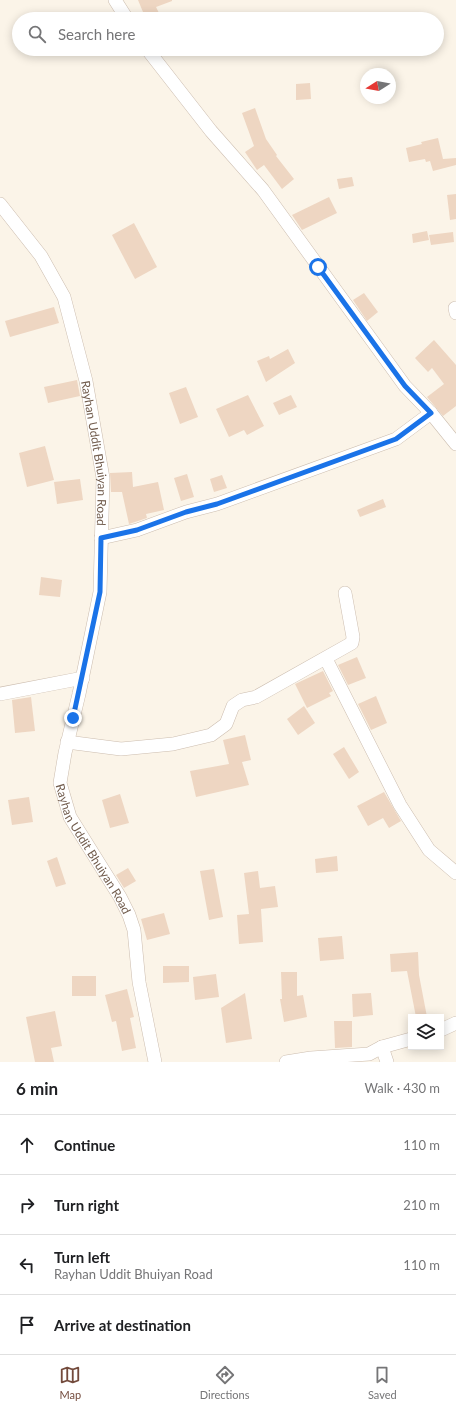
<!DOCTYPE html>
<html lang="en">
<head>
<meta charset="utf-8">
<style>
  :root { --surface:#fff; --page:#f2f2f2; --text:#202124; --muted:#757577; --line:#e0e0e0; --accent:#734a3c }
  body { margin:0; font-family:Lato,sans-serif; background:var(--page); color:var(--text) }
  .controls { position:absolute; right:12px; bottom:12px; display:grid; overflow:hidden; border-radius:0px; box-shadow:0 2px 10px #0003 }
  .controls button { width:36px; height:36px; display:grid; place-items:center; padding:0; border:0; border-bottom:1px solid var(--line); background:var(--surface); color:var(--text); font:20px sans-serif }
  .compass { position:absolute; left:360px; top:68px; width:36px; height:36px; border-radius:50%; background:var(--surface); box-shadow:0 2px 10px #0003; rotate:259deg }
  .stop { position:absolute; width:12px; height:12px; margin:-9px; border:3px solid #1a73e8; border-radius:50%; background:#fff }
  .stop.end { background:#1a73e8; border-color:#fff; box-shadow:0 1px 4px #0008 }
  .list { margin:0; padding:0; list-style:none }
  h2 { display:flex; justify-content:space-between; align-items:center; height:52px; margin:0; padding:0 16px; font-size:17px }
  h2 small { font-size:13px; font-weight:400; color:var(--muted) }
  .list li { display:grid; grid-template-columns:26px 1fr auto; gap:12px; align-items:center; box-sizing:border-box; height:60px; padding:0 16px; border-top:1px solid var(--line) }
  .list b { display:block; font-size:15px; white-space:nowrap }
  .list p { margin:0; font-size:13px; white-space:nowrap; color:var(--muted) }
  .list em { font-size:13px; font-style:normal; color:var(--muted) }
  .icon { flex:none; width:22px; height:22px; fill:none; stroke:currentColor; stroke-width:2; stroke-linecap:round; stroke-linejoin:round }
  .map { position:relative; flex:none; width:456px; height:1062px; overflow:hidden }
  .search { position:absolute; background:var(--surface); box-shadow:0 2px 10px #0003; left:12px; right:12px; top:12px; height:44px; display:flex; align-items:center; gap:10px; box-sizing:border-box; padding:0 14px; border-radius:22px; color:var(--muted); font-size:15px }
  .sheet { height:292px; background:var(--surface) }
  nav { display:flex; justify-content:space-around; align-items:center; box-sizing:border-box; height:56px; border-top:1px solid var(--line); background:var(--surface); font-size:11px; color:var(--muted) }
  nav a { display:grid; justify-items:center; gap:2px }
  nav .on { color:var(--accent) }
  .map>svg:first-child { display:block }
</style>
</head>
<body>
<div class="map">
<svg width="456" height="1062" viewBox="0 0 456 1062">
  <rect width="100%" height="100%" fill="#fbf4e8"/>
  <!-- building -->
  <g fill="#eed6c2">
    <polygon points="138,0 172,0 172,1 156,7 162,19 135,19 134,17 143,12"/>
    <polygon points="310,83 311,99 296,100 296,84"/>
    <polygon points="255,108 266,139 277,155 276,156 294,179 282,189 264,165 257,170 245,152 254,146 242,113"/>
    <polygon points="438,138 443,159 456,158 456,165 433,171 430,161 426,162 425,159 409,162 406,148 422,144 421,142"/>
    <polygon points="352,177 354,186 339,189 337,179"/>
    <polygon points="456,194 456,219 450,220 447,195"/>
    <polygon points="329,197 337,213 302,230 292,215"/>
    <polygon points="134,223 157,267 135,279 112,235"/>
    <polygon points="427,231 429,240 413,243 412,234"/>
    <polygon points="453,232 454,242 431,245 429,235"/>
    <polygon points="364,293 378,312 367,321 353,300"/>
    <polygon points="54,307 59,323 10,337 5,321"/>
    <polygon points="434,340 456,365 456,406 443,416 427,397 444,384 432,368 428,372 415,358"/>
    <polygon points="288,349 295,363 266,382 257,361 269,356 270,359"/>
    <polygon points="77,380 80,396 48,403 44,387"/>
    <polygon points="186,387 198,417 180,424 169,393"/>
    <polygon points="248,395 264,426 247,435 244,430 229,437 216,409"/>
    <polygon points="291,395 297,407 279,415 273,403"/>
    <polygon points="45,446 54,480 27,487 19,453"/>
    <polygon points="132,472 133,487 158,482 164,510 146,514 147,518 129,524 122,492 111,492 110,473"/>
    <polygon points="187,474 194,497 181,501 174,478"/>
    <polygon points="222,475 227,488 214,492 210,479"/>
    <polygon points="80,479 83,500 57,504 54,482"/>
    <polygon points="383,499 386,507 360,517 357,510"/>
    <polygon points="41,577 62,580 60,597 39,595"/>
    <polygon points="357,657 366,678 348,685 338,665"/>
    <polygon points="323,671 333,691 329,693 331,696 307,708 295,684"/>
    <polygon points="376,696 387,723 371,730 358,704"/>
    <polygon points="31,697 35,731 15,733 12,700"/>
    <polygon points="304,706 315,723 298,735 287,719"/>
    <polygon points="245,735 251,760 242,762 249,785 196,797 190,771 229,764 223,740"/>
    <polygon points="344,747 359,772 349,779 333,754"/>
    <polygon points="384,792 401,821 389,828 383,818 368,826 357,806"/>
    <polygon points="120,794 129,823 110,828 102,800"/>
    <polygon points="29,797 33,822 12,825 8,800"/>
    <polygon points="337,856 338,871 316,873 315,859"/>
    <polygon points="57,857 66,884 56,887 47,861"/>
    <polygon points="128,868 136,881 124,888 116,875"/>
    <polygon points="214,869 223,917 209,920 200,871"/>
    <polygon points="258,871 260,888 275,886 278,907 261,909 263,942 239,944 237,915 249,914 244,873"/>
    <polygon points="164,913 170,934 147,940 141,919"/>
    <polygon points="342,936 344,959 320,961 318,938"/>
    <polygon points="418,952 419,975 427,1017 416,1017 407,971 391,972 390,954"/>
    <polygon points="163,966 189,966 189,982 163,983"/>
    <polygon points="281,972 297,972 297,996 303,995 307,1017 284,1022 280,999 282,999"/>
    <polygon points="216,974 219,997 195,1000 193,977"/>
    <rect x="72" y="976" width="24" height="20"/>
    <polygon points="127,989 134,1017 130,1018 136,1048 122,1051 116,1021 112,1022 105,995"/>
    <polygon points="245,993 252,1039 226,1043 221,1008"/>
    <polygon points="371,993 373,1015 353,1017 352,994"/>
    <polygon points="55,1011 62,1046 51,1048 54,1062 35,1062 26,1017"/>
    <polygon points="334,1021 352,1021 352,1047 335,1048"/>
  </g>
  <g fill="none" stroke-linecap="round" stroke-linejoin="round">
    <defs>
      <g id="minor">
        <polyline points="115,0 127,19"/>
        <polyline points="147,49 211,131 263,190 405,386 431,413 456,444"/>
        <path id="s1" d="M0 204 41 256 64 297 86 381 103 478 100 592 79 694 65 753 60 783 70 817 120 897 129 915 134 930 139 982 155 1062"/>
        <polyline points="455,308 456,313"/>
        <polyline points="101,538 137,530 186,512 217,504 396,439 431,413"/>
        <polyline points="326,659 400,805 429,850 456,873"/>
        <polyline points="0,694 83,678"/>
        <polyline points="67,742 121,749 173,744 211,735 226,724 233,706 242,700 256,697 352,643 353,637 345,593"/>
        <polyline points="441,1030 456,1023"/>
        <polyline points="382,1047 411,1039"/>
        <polyline points="286,1062 311,1058 369,1054 382,1047 387,1062"/>
      </g>
    </defs>
    <!-- minor casing -->
    <use href="#minor" stroke="#ccbdaf" stroke-width="14"/>
    <!-- minor -->
    <use href="#minor" stroke="#fff" stroke-width="13"/>
  </g>
  <g fill="none" stroke-linecap="round" stroke-linejoin="round">
    <!-- route -->
    <polyline stroke="#1a73e8" stroke-width="5" points="73,718 100,592 101,538 137,530 186,512 217,504 396,439 431,413 405,386 318,267"/>
  </g>
  <g text-anchor="middle" dominant-baseline="central" stroke-width="4" stroke-linejoin="round" paint-order="stroke">
    <!-- street labels -->
    <g font-size="12" fill="#725d4e" stroke="#fdf8ee">
      <text stroke="none"><textPath href="#s1" startOffset="273">Rayhan Uddit Bhuiyan Road</textPath></text>
      <text stroke="none"><textPath href="#s1" startOffset="682">Rayhan Uddit Bhuiyan Road</textPath></text>
    </g>
  </g>
</svg>
<div class="controls">
<button><svg class="icon" aria-label="layers" viewBox="0 0 24 24"><path d="M12 4l9 5-9 5-9-5zM3 14l9 5 9-5"/></svg></button>
</div>
<svg class="compass" viewBox="-18 -18 36 36"><path d="M0-13l5 13h-10z" fill="#e53935"/><path d="M0 13l5-13h-10z" fill="#757577"/></svg>
<div class="stop" style="left:318px;top:267px"></div>
<div class="stop end" style="left:73px;top:718px"></div>
<div class="search"><svg class="icon" aria-label="search" viewBox="0 0 24 24"><circle cx="10" cy="10" r="6"/><path d="M15 15l6 6"/></svg>Search here</div>
</div>
<section class="sheet">
<h2>6 min<small>Walk · 430 m</small></h2>
<ul class="list">
<li><svg class="icon" aria-label="ahead" viewBox="0 0 24 24"><path d="M12 20V5M6 11l6-6 6 6"/></svg><div><b>Continue</b></div><em>110 m</em></li>
<li><svg class="icon" aria-label="right" viewBox="0 0 24 24"><path d="M7 20v-9h11M14 6l5 5-5 5"/></svg><div><b>Turn right</b></div><em>210 m</em></li>
<li><svg class="icon" aria-label="left" viewBox="0 0 24 24"><path d="M17 20v-9H6M10 6l-5 5 5 5"/></svg><div><b>Turn left</b><p>Rayhan Uddit Bhuiyan Road</p></div><em>110 m</em></li>
<li><svg class="icon" aria-label="arrive" viewBox="0 0 24 24"><path d="M6 21V4h12l-3 4 3 4H6"/></svg><div><b>Arrive at destination</b></div></li>
</ul>
</section>
<nav>
<a class="on"><svg class="icon" aria-label="map" viewBox="0 0 24 24"><path d="M3 6l6-2 6 2 6-2v14l-6 2-6-2-6 2zM9 4v14M15 6v14"/></svg>Map</a>
<a><svg class="icon" aria-label="directions" viewBox="0 0 24 24"><path d="M12 3l9 9-9 9-9-9zM9 14v-3h6M13 9l2 2-2 2"/></svg>Directions</a>
<a><svg class="icon" aria-label="saved" viewBox="0 0 24 24"><path d="M7 4h10v16l-5-4-5 4z"/></svg>Saved</a>
</nav>
</body>
</html>
